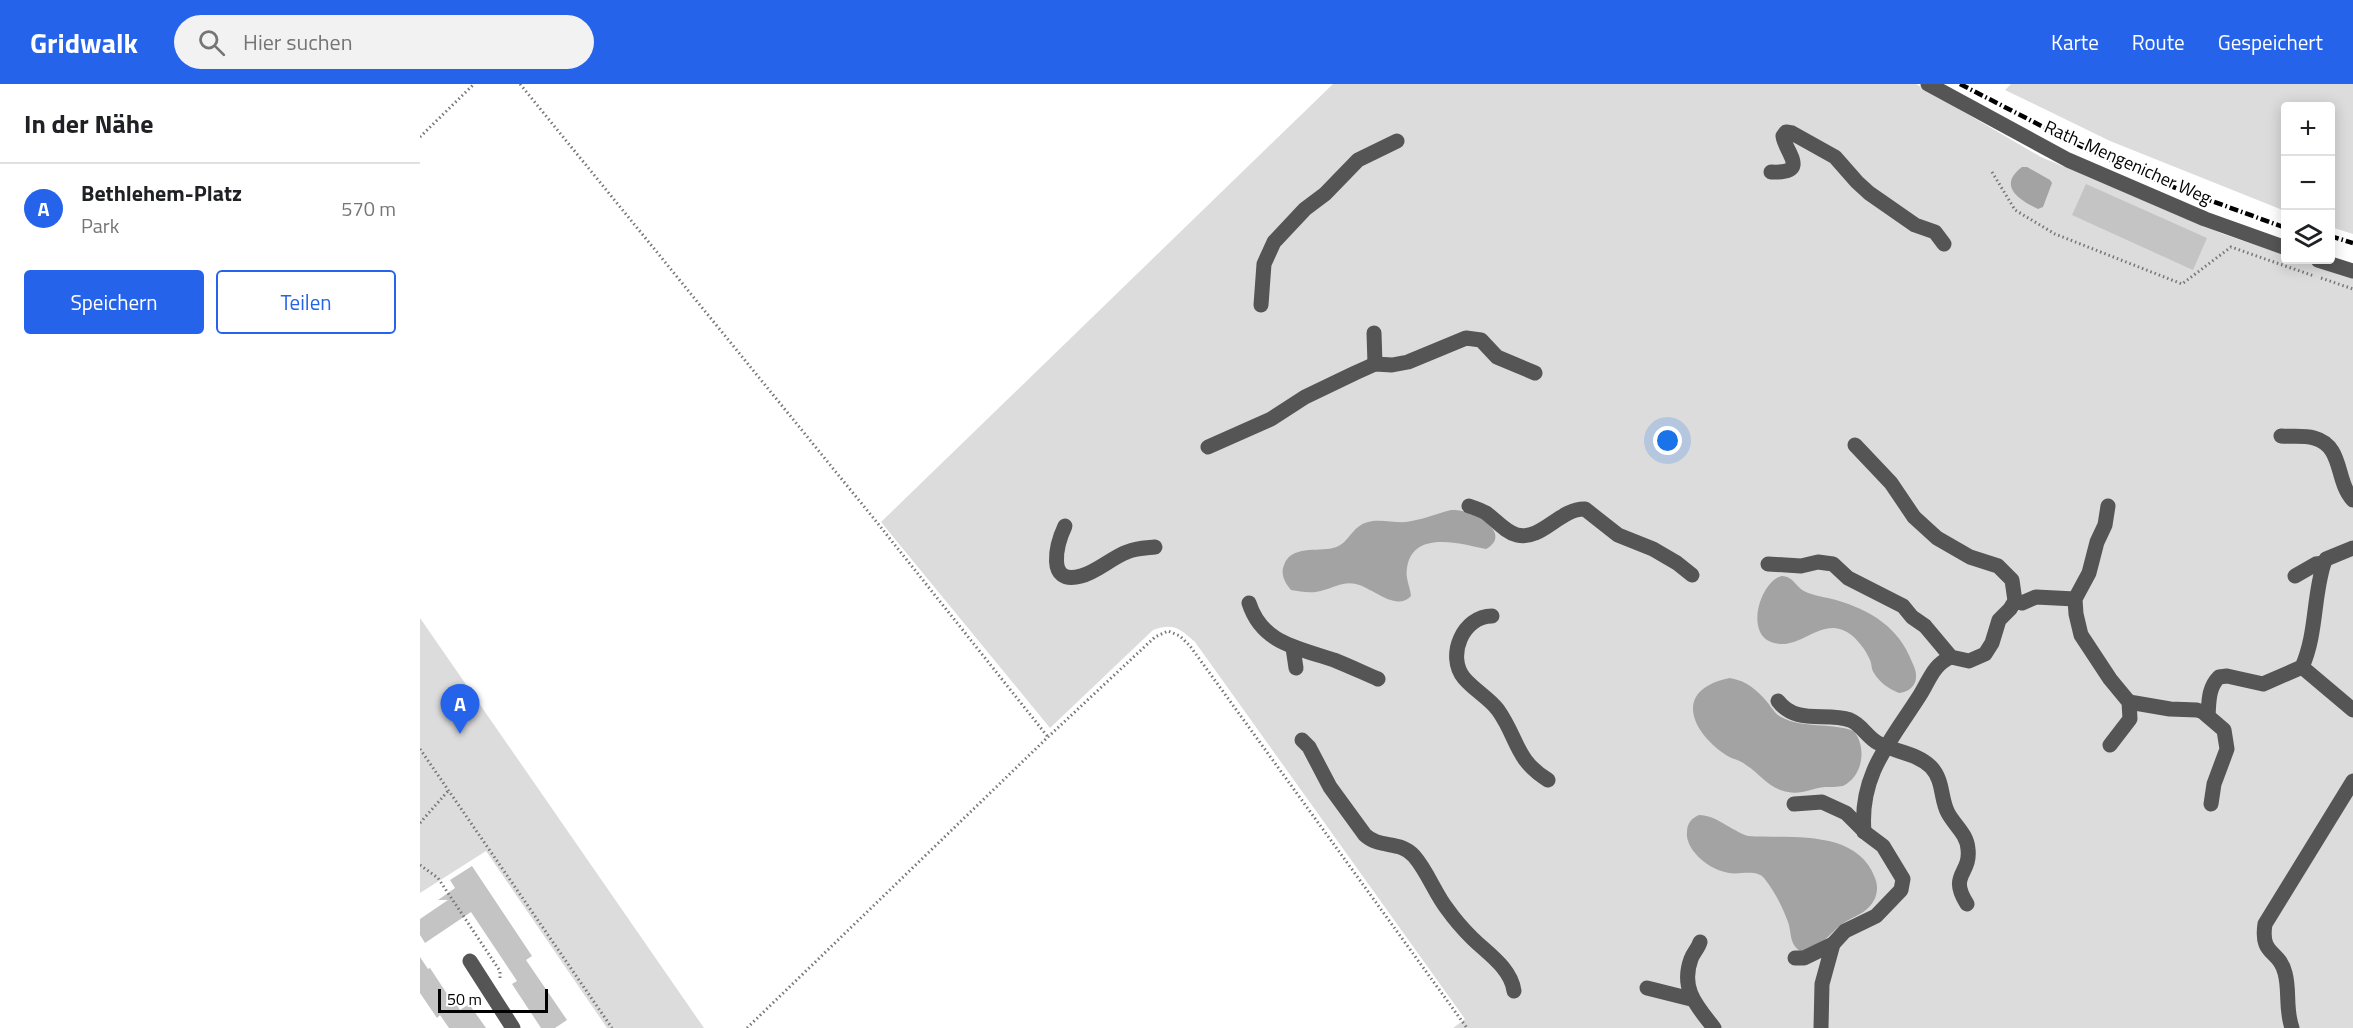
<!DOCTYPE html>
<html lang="de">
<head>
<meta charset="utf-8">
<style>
  :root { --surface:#fff; --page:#f2f2f2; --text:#202124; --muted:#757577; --line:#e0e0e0; --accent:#2563eb }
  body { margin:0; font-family:"Titillium Web",sans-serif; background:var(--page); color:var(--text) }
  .controls { position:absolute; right:18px; top:18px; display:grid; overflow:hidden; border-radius:6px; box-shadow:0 3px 15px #0003 }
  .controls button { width:54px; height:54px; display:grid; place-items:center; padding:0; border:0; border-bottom:2px solid var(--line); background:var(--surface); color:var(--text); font:30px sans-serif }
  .scale { position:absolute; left:18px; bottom:15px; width:110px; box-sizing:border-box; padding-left:6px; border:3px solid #000; border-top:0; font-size:16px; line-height:21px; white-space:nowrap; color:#000; -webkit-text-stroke:4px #fff; paint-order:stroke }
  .you { position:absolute; left:1248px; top:357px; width:21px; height:21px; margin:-15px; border:4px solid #fff; border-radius:50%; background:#1a73e8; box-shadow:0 0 0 9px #1a73e833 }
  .badge { display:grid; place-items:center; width:39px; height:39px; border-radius:50%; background:var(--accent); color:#fff; font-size:20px; font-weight:700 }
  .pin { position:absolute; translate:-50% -50px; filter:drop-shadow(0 2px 3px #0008) }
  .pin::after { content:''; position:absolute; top:32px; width:21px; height:18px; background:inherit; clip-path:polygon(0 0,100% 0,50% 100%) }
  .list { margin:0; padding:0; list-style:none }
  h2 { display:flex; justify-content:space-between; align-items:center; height:78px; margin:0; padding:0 24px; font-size:26px }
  h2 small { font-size:20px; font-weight:400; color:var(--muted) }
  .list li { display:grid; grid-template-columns:39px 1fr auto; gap:18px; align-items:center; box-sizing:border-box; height:90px; padding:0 24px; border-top:2px solid var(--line) }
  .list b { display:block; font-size:22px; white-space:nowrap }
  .list p { margin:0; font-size:20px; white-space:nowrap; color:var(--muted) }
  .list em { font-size:20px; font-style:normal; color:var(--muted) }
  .actions { display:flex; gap:12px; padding:18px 24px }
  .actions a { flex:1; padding:14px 0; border:2px solid var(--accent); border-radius:6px; text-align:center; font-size:21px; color:var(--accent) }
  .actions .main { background:var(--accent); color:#fff }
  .icon { flex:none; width:33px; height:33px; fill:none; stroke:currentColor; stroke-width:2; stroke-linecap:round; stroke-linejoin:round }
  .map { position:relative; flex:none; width:1933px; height:944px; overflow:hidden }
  header { display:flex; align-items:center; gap:36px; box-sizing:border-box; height:84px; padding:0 30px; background:var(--accent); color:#fff }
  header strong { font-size:28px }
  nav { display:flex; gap:33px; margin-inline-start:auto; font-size:21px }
  .search { width:420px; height:54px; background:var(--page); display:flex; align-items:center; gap:15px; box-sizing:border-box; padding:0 21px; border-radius:33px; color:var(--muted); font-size:22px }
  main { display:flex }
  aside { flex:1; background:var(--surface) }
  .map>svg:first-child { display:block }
</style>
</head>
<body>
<header>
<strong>Gridwalk</strong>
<div class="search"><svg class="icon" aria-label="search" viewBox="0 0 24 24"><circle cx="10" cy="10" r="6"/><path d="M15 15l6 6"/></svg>Hier suchen</div>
<nav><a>Karte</a><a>Route</a><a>Gespeichert</a></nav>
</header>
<main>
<aside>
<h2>In der Nähe<small></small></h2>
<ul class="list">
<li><span class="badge">A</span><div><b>Bethlehem-Platz</b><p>Park</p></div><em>570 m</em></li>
</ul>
<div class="actions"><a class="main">Speichern</a><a>Teilen</a></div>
</aside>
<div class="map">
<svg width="1933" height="944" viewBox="0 0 1933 944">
  <rect width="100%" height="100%" fill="#fff"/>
  <!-- green -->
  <g fill="#dcdcdc">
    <path d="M913 0H1496L1621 73 1803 150 1865 171 1866 176H1879L1933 194V944H1033L1045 935 775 558C759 544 754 539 733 546L630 644 461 438Z"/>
    <polygon points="1591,0 1933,0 1933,150 1911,143 1910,22 1866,22 1865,127 1690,57 1585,6"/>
    <polygon points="0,534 284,944 187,944 66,767 0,809"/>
  </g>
  <!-- water -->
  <g fill="#a3a3a3">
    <path d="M1602 83H1607L1630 96 1632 99 1623 123 1618 125C1599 116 1577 102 1602 83Z"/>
    <path d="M1031 426C1051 424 1095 449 1066 465 1041 460 993 445 987 484 985 494 990 502 991 512 976 528 953 504 936 500 924 497 915 503 904 506 893 510 882 508 871 506 865 499 860 490 864 481 871 461 897 468 913 464 928 461 931 444 945 439 957 434 973 439 986 438 1001 436 1016 430 1031 426Z"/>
    <path d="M1362 492C1374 493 1375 502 1384 507 1393 512 1406 513 1416 516 1450 526 1479 543 1492 578 1494 582 1496 587 1496 591 1497 602 1488 608 1479 609 1469 605 1459 598 1454 589 1451 585 1452 580 1450 576 1446 566 1436 553 1427 548 1403 534 1384 561 1361 560 1321 559 1339 497 1362 492Z"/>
    <path d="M1310 594C1327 597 1337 606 1348 619 1352 624 1355 630 1361 633 1383 645 1410 638 1434 647 1447 664 1443 692 1423 702 1417 703 1411 703 1405 703 1392 704 1381 711 1368 708 1347 704 1342 691 1326 681 1320 676 1312 675 1306 671 1269 646 1254 605 1310 594Z"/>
    <path d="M1279 731C1296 731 1312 747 1328 752 1369 755 1437 744 1455 794 1459 804 1457 815 1449 823 1442 831 1430 834 1422 840 1409 850 1398 867 1380 867 1369 859 1372 850 1368 838 1363 824 1354 806 1344 794 1336 785 1320 791 1309 789 1295 786 1284 780 1275 769 1270 763 1266 755 1267 748 1267 739 1272 734 1279 731Z"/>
  </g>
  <!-- building -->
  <g fill="#c4c4c4">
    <polygon points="1666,100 1787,154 1773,186 1652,131"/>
    <polygon points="52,782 112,872 106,876 147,936 135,944 121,944 92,900 97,897 51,828 5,859 0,851 0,835 28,816 18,816 35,804 30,796"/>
    <polygon points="0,873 8,885 10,884 35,922 37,921 40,926 49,920 66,944 29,944 20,931 17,934 0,909"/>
  </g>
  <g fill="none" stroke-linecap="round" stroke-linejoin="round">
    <!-- path -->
    <g stroke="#777" stroke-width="3" stroke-dasharray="1.5 3" stroke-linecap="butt">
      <polyline points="100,0 455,436 628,653"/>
      <polyline points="0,53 54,0"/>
      <polyline points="1572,88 1595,126 1635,150 1762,200 1811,163 1894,192"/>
      <polyline points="1901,194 1933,205"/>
      <polyline points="0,665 192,944"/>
      <polyline points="0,739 28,707"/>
      <polyline points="0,781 18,794 80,887 80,895"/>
      <polyline points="327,944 628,653 735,553 748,547 760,552 770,562 1047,944"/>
    </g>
    <!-- minor -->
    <g stroke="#555" stroke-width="15">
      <polyline points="1508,0 1648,76 1785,135 1866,164"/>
      <path d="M1351 88C1391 90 1365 68 1363 52L1366 48 1372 49 1415 73 1437 98 1449 109 1495 141 1515 148 1524 160"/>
      <polyline points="1898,176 1933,187"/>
      <polyline points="841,221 844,180 854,158 885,125 905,110 938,76 977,57"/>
      <polyline points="954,249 955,280"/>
      <path d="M1861 352C1872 353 1883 351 1894 354 1924 362 1915 397 1933 416"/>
      <polyline points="788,363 851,335 885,313 935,289 955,280 972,281 988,278 1046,254 1061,256 1077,273 1115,289"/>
      <path d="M1049 422C1055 424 1061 426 1066 429 1076 436 1085 448 1097 451 1122 457 1140 424 1165 425L1198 451 1233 465 1257 479 1272 491"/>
      <polyline points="1688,422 1685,441 1677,458 1669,489 1655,515 1656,530 1661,551 1690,595 1709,618 1710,635 1690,661"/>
      <path d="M645 442C637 459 625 502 661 492 677 488 691 474 707 468 716 464 725 464 735 463"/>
      <polyline points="1348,480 1381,482 1398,478 1413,480 1428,494 1483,522 1492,533 1505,542 1531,573 1549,577 1565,570 1572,559 1579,536 1590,525 1595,517 1592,496 1578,482 1550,473 1517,454 1494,433 1471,399 1435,361"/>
      <polyline points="1875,492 1896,480 1904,479"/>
      <polyline points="1595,517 1602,519 1616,513 1655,515"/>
      <path d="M829 519C842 560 879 564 914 576 929 582 944 589 958 595"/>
      <path d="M1072 532C1043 532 1026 572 1044 594 1054 606 1069 614 1078 626 1098 654 1095 676 1128 696"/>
      <polyline points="873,564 876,584"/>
      <polyline points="1882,583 1933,626"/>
      <path d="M1358 617C1376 641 1405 628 1430 636 1441 640 1447 653 1458 659 1475 668 1497 669 1511 683 1524 697 1520 714 1528 729 1535 742 1547 750 1548 765 1551 791 1528 790 1547 820"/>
      <polyline points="1709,618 1750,625 1777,626 1783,628 1804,646 1807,665 1794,700 1791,720"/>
      <path d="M1788 632C1789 618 1788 604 1799 593L1807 592 1843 600 1882 583C1897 549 1893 513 1904 479L1906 475 1933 464"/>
      <path d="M882 656 889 663 910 703 945 751C960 765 980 756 994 772 1008 788 1015 810 1028 826 1035 836 1043 845 1052 854 1067 869 1091 884 1094 907"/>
      <polyline points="1374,720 1402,718 1426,729 1447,750 1463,762 1483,795 1481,806 1456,832 1425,847 1413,860 1402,900 1401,944"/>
      <path d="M1444 748C1439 690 1471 657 1500 611 1510 595 1513 581 1531 573"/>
      <path d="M1280 858C1278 865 1273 869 1271 875 1260 905 1277 922 1294 944"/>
      <polyline points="1375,874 1384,874 1413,860"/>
      <polyline points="50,877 93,944"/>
      <polyline points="1227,904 1271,915"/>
      <path d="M1872 944C1865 924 1870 907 1865 889 1859 865 1840 872 1845 840L1933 697"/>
    </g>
    <!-- rail -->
    <g stroke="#000" stroke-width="4.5" stroke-dasharray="9 3 1.5 3" stroke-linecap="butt">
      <polyline points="1540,0 1672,68 1745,100 1866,144"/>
      <polyline points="1910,152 1933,159"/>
    </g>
  </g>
  <g text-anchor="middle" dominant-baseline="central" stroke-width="4.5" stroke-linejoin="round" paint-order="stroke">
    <!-- street labels -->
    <g font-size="18" fill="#000" stroke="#fff">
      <text transform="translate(1708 78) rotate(24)">Rath-Mengenicher Weg</text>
    </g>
  </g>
</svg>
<div class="controls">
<button>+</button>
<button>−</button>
<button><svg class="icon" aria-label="layers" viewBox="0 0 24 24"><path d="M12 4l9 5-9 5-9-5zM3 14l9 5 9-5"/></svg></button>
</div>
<div class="scale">50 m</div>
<div class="you"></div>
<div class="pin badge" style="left:40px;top:650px">A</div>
</div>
</main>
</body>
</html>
